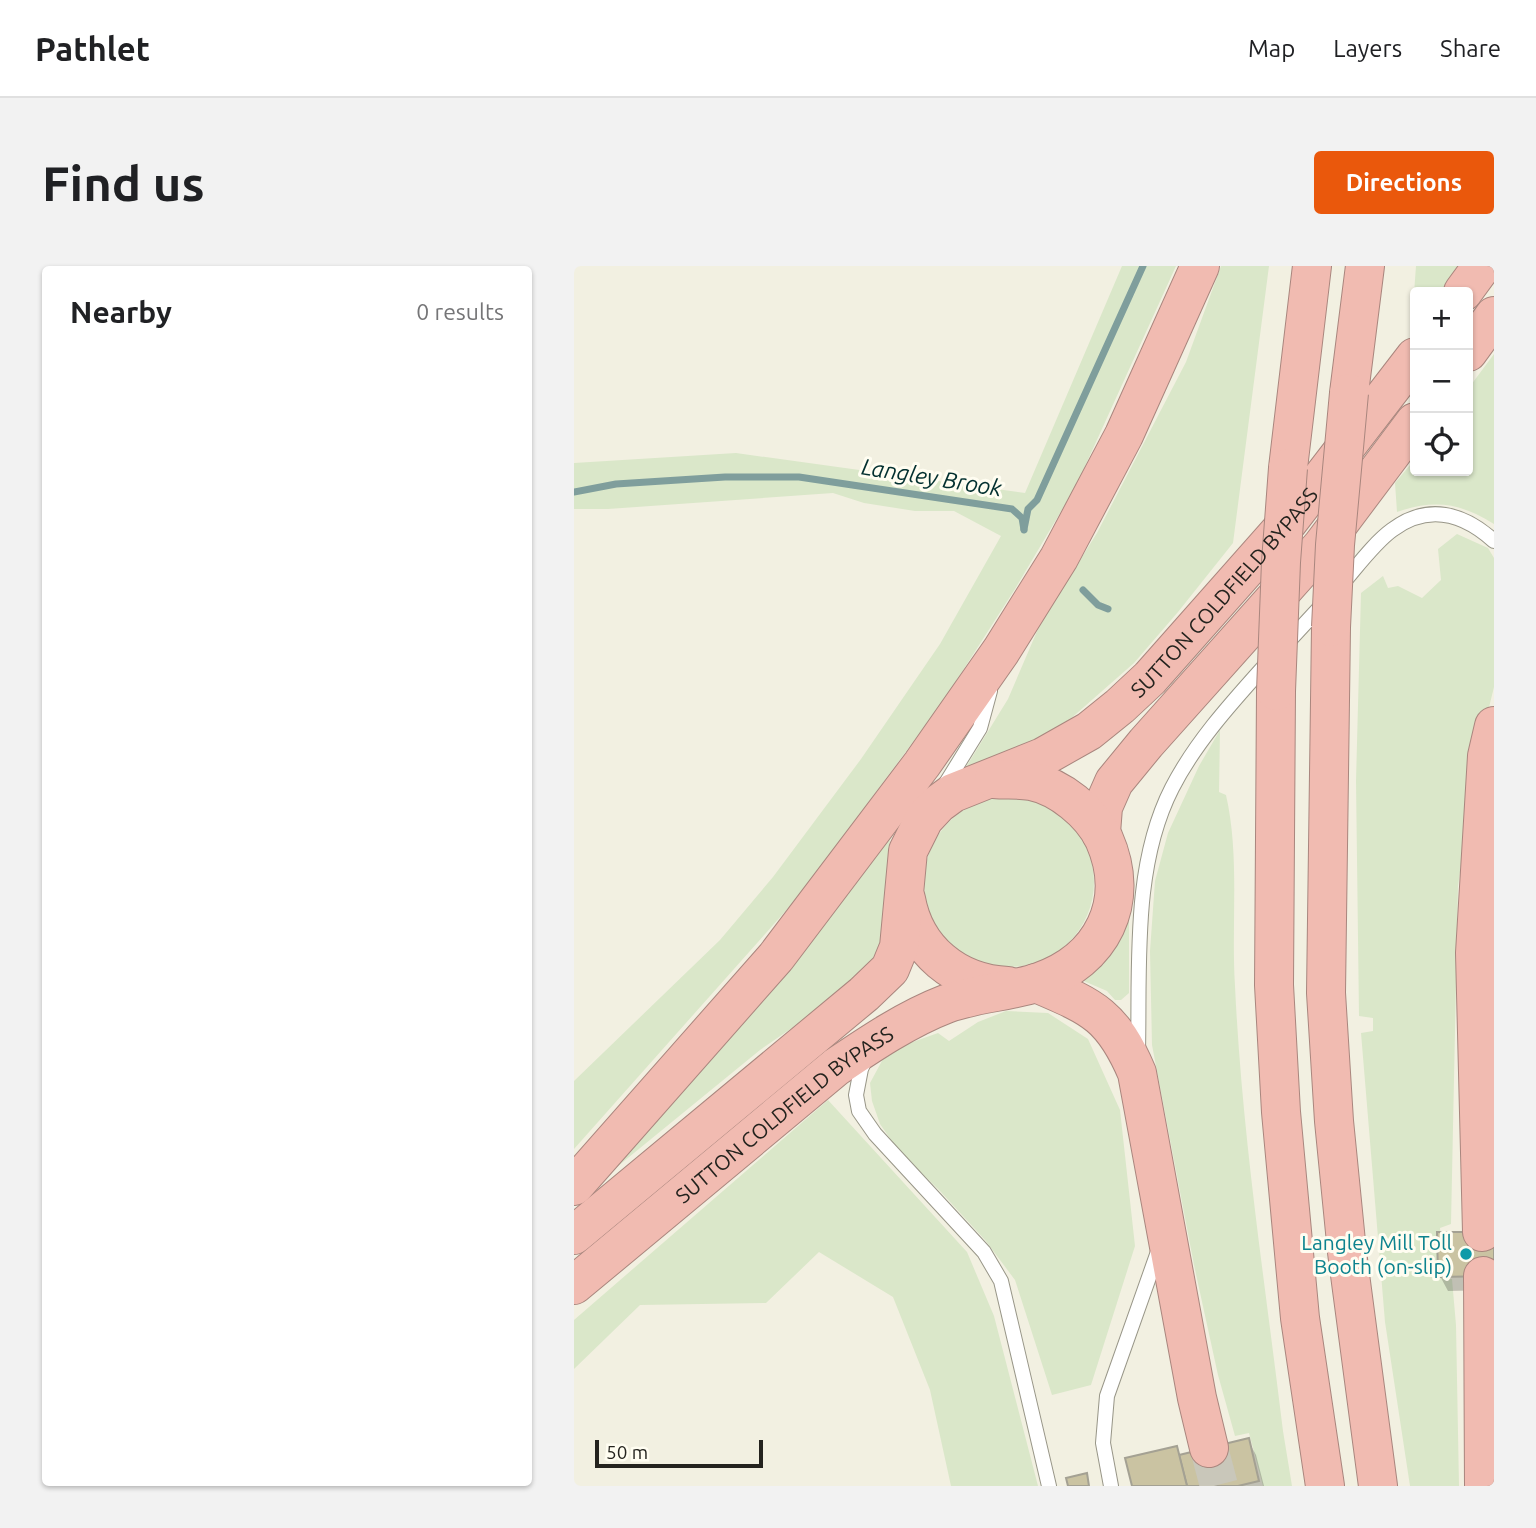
<!DOCTYPE html>
<html lang="en">
<head>
<meta charset="utf-8">
<style>
  :root { --surface:#fff; --page:#f2f2f2; --text:#202124; --muted:#757577; --line:#e0e0e0; --accent:#ea580c }
  body { margin:0; font-family:Ubuntu,sans-serif; background:var(--page); color:var(--text) }
  .controls { position:absolute; right:21px; top:21px; display:grid; overflow:hidden; border-radius:7px; box-shadow:0 2px 5px #0004 }
  .controls button { width:63px; height:63px; display:grid; place-items:center; padding:0; border:0; border-bottom:2px solid var(--line); background:var(--surface); color:var(--text); font:35px sans-serif }
  .scale { position:absolute; left:21px; bottom:18px; width:168px; box-sizing:border-box; padding-left:7px; border:4px solid #24231e; border-top:0; font-size:19px; line-height:24px; white-space:nowrap; color:#24231e; -webkit-text-stroke:5px #fffdf1; paint-order:stroke }
  .list { margin:0; padding:0; list-style:none }
  h2 { display:flex; justify-content:space-between; align-items:center; height:91px; margin:0; padding:0 28px; font-size:30px }
  h2 small { font-size:23px; font-weight:400; color:var(--muted) }
  .icon { flex:none; width:38px; height:38px; fill:none; stroke:currentColor; stroke-width:2; stroke-linecap:round; stroke-linejoin:round }
  .map { position:relative; flex:none; width:920px; height:1220px; overflow:hidden; border-radius:7px }
  header { display:flex; align-items:center; gap:42px; box-sizing:border-box; height:98px; padding:0 35px; background:var(--surface); border-bottom:2px solid var(--line) }
  header strong { font-size:33px }
  nav { display:flex; gap:38px; margin-inline-start:auto; font-size:24px }
  .intro { display:flex; align-items:center; justify-content:space-between; box-sizing:border-box; height:168px; padding:0 42px }
  h1 { margin:0; font-size:49px }
  .button { padding:18px 32px; border-radius:7px; background:var(--accent); color:#fff; font-size:24px; font-weight:700 }
  main { display:flex; gap:42px; padding:0 42px }
  aside { flex:1; background:var(--surface); border-radius:7px; box-shadow:0 2px 5px #0004 }
  .map>svg:first-child { display:block }
</style>
</head>
<body>
<header>
<strong>Pathlet</strong>
<nav><a>Map</a><a>Layers</a><a>Share</a></nav>
</header>
<div class="intro"><h1>Find us</h1><a class="button">Directions</a></div>
<main>
<aside>
<h2>Nearby<small>0 results</small></h2>
<ul class="list">
</ul>
</aside>
<div class="map">
<svg width="920" height="1220" viewBox="0 0 920 1220">
  <rect width="100%" height="100%" fill="#f2f0e1"/>
  <!-- green -->
  <g fill="#dae7c9">
    <polygon points="548,0 602,0 502,220 441,323 368,437 223,632 0,883 0,815 146,674 199,611 287,493 366,378 427,270 380,245 341,245 290,237 259,227 34,243 0,243 0,197 162,187 451,227"/>
    <polygon points="647,0 695,0 659,277 604,346 560,397 494,455 451,484 389,506 434,433 467,356 523,267 612,96"/>
    <polygon points="842,0 885,0 866,26 841,26 841,61 837,68"/>
    <path d="M920 88V258C886 237 861 233 823 246L821 217 841 193V205H894V123Z"/>
    <polygon points="883,268 914,282 920,292 920,421 902,494 884,620 877,958 866,962 870,1013 878,1013 882,1059 885,1220 836,1220 811,1056 787,767 799,765 799,752 785,750 782,515 787,327 809,310 814,322 824,320 848,332 867,314 864,283"/>
    <path d="M646 464 645 526 652 529C666 590 657 657 661 720 668 869 691 1017 709 1165L718 1220H689L675 1167 661 1170 644 1109 620 999 578 779 576 685 581 615 594 567 625 500Z"/>
    <circle cx="435" cy="616" r="85"/>
    <polygon points="336,542 316,574 313,607 312,662 305,686 289,713 186,784 0,936"/>
    <polygon points="555,652 555,727 547,734 541,734 533,725 505,713 529,699"/>
    <polygon points="432,745 474,747 514,773 546,844 561,980 517,1119 478,1129 441,1014 411,974 366,925 324,884 306,858 298,835 296,817 309,793 333,778 364,767 375,775 404,756"/>
    <polygon points="254,834 393,986 420,1050 464,1220 377,1220 356,1124 319,1031 245,986 192,1037 66,1039 0,1103 0,1054"/>
  </g>
  <!-- shadow -->
  <g fill="#0003">
    <polygon points="865,968 920,1024 874,1025 866,1010"/>
    <polygon points="674,1174 682,1189 690,1220 559,1220 602,1182 607,1191"/>
  </g>
  <g fill="none" stroke-linecap="round" stroke-linejoin="round">
    <!-- stream -->
    <g stroke="#7f9e9c" stroke-width="7">
      <polyline points="0,226 42,218 151,211 225,211 438,243 448,252 450,264"/>
      <polyline points="450,263 454,243 463,234 569,0"/>
      <polyline points="509,324 524,339 534,343"/>
    </g>
  </g>
  <!-- building -->
  <g fill="#cac3a2" stroke="#a4a193" stroke-width="2">
    <polygon points="863,966 920,966 920,1010 864,1011"/>
    <polygon points="675,1172 685,1215 664,1220 613,1220 605,1189"/>
    <polygon points="603,1180 613,1220 558,1220 551,1192"/>
    <polygon points="513,1207 515,1220 494,1220 492,1212"/>
  </g>
  <g fill="none" stroke-linecap="round" stroke-linejoin="round">
    <!-- highway-tunnel -->
    <polyline stroke="#c9c7ba" stroke-width="38" stroke-dasharray="38 19" stroke-linecap="butt" points="635,1182 645,1220"/>
    <defs>
      <g id="lane">
        <path d="M767 319C782 302 800 277 818 264 854 237 889 247 920 275"/>
        <polyline points="712,378 750,337"/>
        <polyline points="369,522 406,462 416,425"/>
        <path d="M564 785C566 700 558 600 598 522 622 475 660 434 695 395"/>
        <polyline points="292,792 287,803 282,829 285,845 301,868 410,986 427,1015 475,1220"/>
        <polyline points="537,1220 529,1177 533,1130 585,983"/>
      </g>
      <g id="highway">
        <polyline points="889,26 908,0"/>
        <polyline points="894,86 920,50"/>
        <polyline points="775,127 791,0"/>
        <polyline points="714,202 738,0"/>
        <polyline points="757,361 752,727 760,855 773,986 804,1220"/>
        <polyline points="702,425 700,719 707,846 726,1052 751,1220"/>
        <polyline points="527,567 529,541 540,516 572,477 748,280 841,156"/>
        <path d="M332 633C341 684 382 718 434 720"/>
        <path d="M462 717C518 741 538 748 563 807L623 1132 635 1182"/>
        <polyline points="0,920 202,691 348,498 427,385 485,292 550,169 626,0"/>
        <polyline points="908,966 901,687 913,490 920,460"/>
        <path id="s1" d="M0 969 290 728 316 703 325 681 334 585 350 553 364 538 379 527 469 491 515 465 546 440 576 412 714 256 841 91"/>
        <polyline points="909,1010 910,1220"/>
        <path id="s2" d="M0 1019 262 801C296 778 333 753 372 738 402 727 435 726 465 716 528 694 558 636 530 573 517 546 486 521 457 515 445 513 432 514 420 513"/>
      </g>
    </defs>
    <!-- lane casing -->
    <use href="#lane" stroke="#989688" stroke-width="16"/>
    <!-- highway casing -->
    <use href="#highway" stroke="#a9867e" stroke-width="40"/>
    <!-- lane -->
    <use href="#lane" stroke="#fff" stroke-width="14"/>
    <!-- highway -->
    <use href="#highway" stroke="#f1bbb1" stroke-width="38"/>
    <defs>
      <g id="highway-bridge">
        <polyline points="757,361 761,279 775,127"/>
        <polyline points="702,425 707,296 714,202"/>
      </g>
    </defs>
    <!-- highway-bridge casing -->
    <use href="#highway-bridge" stroke="#a9867e" stroke-width="40" stroke-linecap="butt"/>
    <!-- highway-bridge -->
    <use href="#highway-bridge" stroke="#f1bbb1" stroke-width="38"/>
  </g>
  <!-- markers -->
  <circle fill="#0f9aa8" stroke="#fffdf1" stroke-width="2.5" cx="892" cy="988" r="7"/>
  <g text-anchor="middle" dominant-baseline="central" stroke-width="6" stroke-linejoin="round" paint-order="stroke">
    <!-- street labels -->
    <g font-size="21" fill="#24231e" stroke="#fffdf1">
      <text stroke="none"><textPath href="#s1" startOffset="952">SUTTON COLDFIELD BYPASS</textPath></text>
      <text stroke="none"><textPath href="#s2" startOffset="271">SUTTON COLDFIELD BYPASS</textPath></text>
    </g>
    <!-- culture labels -->
    <g font-size="21" fill="#0d838f" stroke="#fffdf1" text-anchor="end">
      <text x="878" y="976">Langley Mill Toll<tspan x="878" dy="24">Booth (on-slip)</tspan></text>
    </g>
    <!-- water labels -->
    <g font-size="23" font-style="italic" fill="#033030" stroke="#fffdf1">
      <text transform="translate(358 211) rotate(9)">Langley Brook</text>
    </g>
  </g>
</svg>
<div class="controls">
<button>+</button>
<button>−</button>
<button><svg class="icon" aria-label="locate" viewBox="0 0 24 24"><circle cx="12" cy="12" r="6"/><path d="M12 2v4M12 18v4M2 12h4M18 12h4"/></svg></button>
</div>
<div class="scale">50 m</div>
</div>
</main>
</body>
</html>
